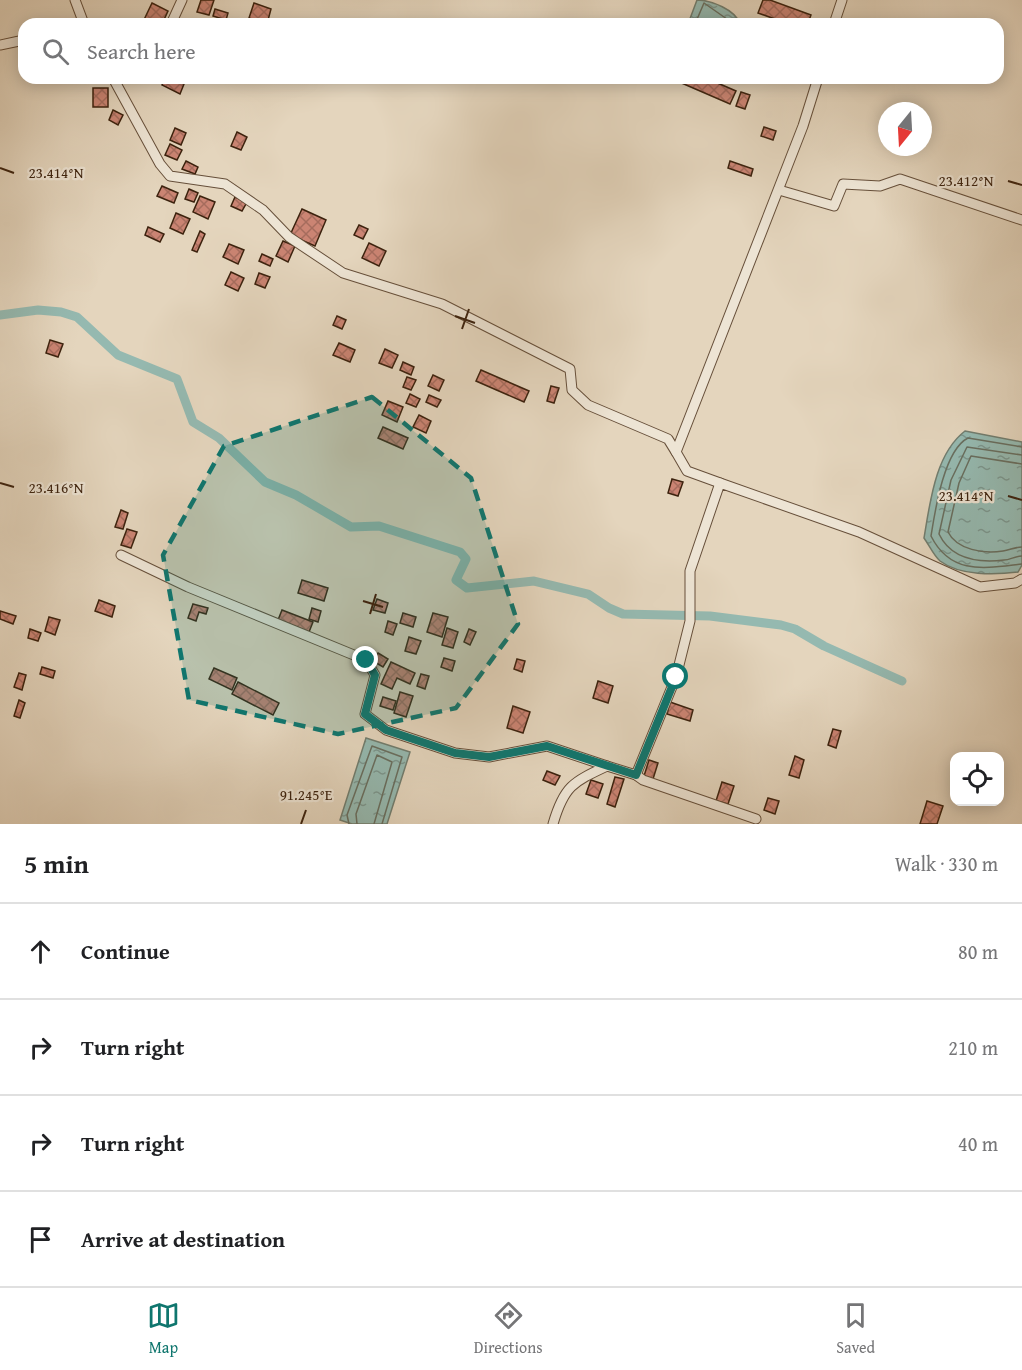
<!DOCTYPE html>
<html lang="en">
<head>
<meta charset="utf-8">
<style>
  :root { --surface:#fff; --page:#f2f2f2; --text:#202124; --muted:#757577; --line:#e0e0e0; --accent:#0f766e }
  body { margin:0; font-family:"Gentium Book Plus",serif; background:var(--page); color:var(--text) }
  .controls { position:absolute; right:18px; bottom:18px; display:grid; overflow:hidden; border-radius:12px; box-shadow:0 3px 15px #0003 }
  .controls button { width:54px; height:54px; display:grid; place-items:center; padding:0; border:0; border-bottom:2px solid var(--line); background:var(--surface); color:var(--text); font:30px sans-serif }
  .compass { position:absolute; left:878px; top:102px; width:54px; height:54px; border-radius:50%; background:var(--surface); box-shadow:0 3px 15px #0003; rotate:198deg }
  .stop { position:absolute; width:18px; height:18px; margin:-14px; border:4px solid #0f766e; border-radius:50%; background:#fff }
  .stop.end { background:#0f766e; border-color:#fff; box-shadow:0 2px 6px #0008 }
  .list { margin:0; padding:0; list-style:none }
  h2 { display:flex; justify-content:space-between; align-items:center; height:78px; margin:0; padding:0 24px; font-size:26px }
  h2 small { font-size:20px; font-weight:400; color:var(--muted) }
  .list li { display:grid; grid-template-columns:39px 1fr auto; gap:18px; align-items:center; box-sizing:border-box; height:96px; padding:0 24px; border-top:2px solid var(--line) }
  .list b { display:block; font-size:22px; white-space:nowrap }
  .list em { font-size:20px; font-style:normal; color:var(--muted) }
  .icon { flex:none; width:33px; height:33px; fill:none; stroke:currentColor; stroke-width:2; stroke-linecap:round; stroke-linejoin:round }
  .map { position:relative; flex:none; width:1022px; height:824px; overflow:hidden }
  .search { position:absolute; background:var(--surface); box-shadow:0 3px 15px #0003; left:18px; right:18px; top:18px; height:66px; display:flex; align-items:center; gap:15px; box-sizing:border-box; padding:0 21px; border-radius:18px; color:var(--muted); font-size:22px }
  .sheet { height:462px; background:var(--surface) }
  nav { display:flex; justify-content:space-around; align-items:center; box-sizing:border-box; height:84px; border-top:2px solid var(--line); background:var(--surface); font-size:16px; color:var(--muted) }
  nav a { display:grid; justify-items:center; gap:3px }
  nav .on { color:var(--accent) }
  .map>svg:first-child { display:block }
</style>
</head>
<body>
<div class="map">
<svg width="1022" height="824" viewBox="0 0 1022 824">
  <defs>
    <pattern id="water-ripples" width="26" height="14" patternUnits="userSpaceOnUse" patternTransform="scale(1.5)"><rect width="26" height="14" fill="#95b9b0"/><path d="M2 4q2-2 4 0t4 0M15 11q2-2 4 0t4 0" fill="none" stroke="#7b968e"/></pattern>
    <pattern id="building-cross-hatch" width="8" height="8" patternUnits="userSpaceOnUse" patternTransform="scale(1.5)"><rect width="8" height="8" fill="#cb8473"/><path d="M0 0l8 8M0 8l8-8" fill="none" stroke="#a66c5d"/></pattern>
  </defs>
  <rect width="100%" height="100%" fill="#e4d5bd"/>
  <filter id="stains"><feTurbulence type="fractalNoise" baseFrequency=".00333" numOctaves="4"/><feColorMatrix values="0 0 0 0 .2 0 0 0 0 .09 0 0 0 0 .02 0 0 0 .5 -.17"/></filter>
  <radialGradient id="worn" r=".72"><stop offset=".6" stop-color="#630" stop-opacity="0"/><stop offset="1" stop-color="#630" stop-opacity=".3"/></radialGradient>
  <!-- water -->
  <g fill="url(#water-ripples)" stroke="#717d6f" stroke-width="1.5">
    <path d="M697 0C711 0 736 10 740 24H688Z"/>
    <path d="M965 431 1022 442V565L1018 572C995 575 960 576 940 561 934 556 929 545 924 538 930 503 935 454 965 431Z"/>
    <polygon points="366,738 410,752 387,824 352,824 340,820"/>
  </g>
  <g fill="none" stroke-linecap="round" stroke-linejoin="round">
    <!-- shore -->
    <g stroke="#686e5f" stroke-width="1.5">
      <polyline points="695,24 704,3 734,24"/>
      <path d="M1022 447 968 438C944 450 935 511 931 536 951 576 986 568 1022 564"/>
      <path d="M1022 455 967 447 951 480 939 534C951 559 978 563 1004 560 1010 560 1015 556 1022 556"/>
      <path d="M1022 464 971 456 959 483 948 532C957 550 984 554 1003 551 1010 550 1015 547 1022 547"/>
      <polyline points="349,824 347,815 372,746 402,757 382,824"/>
      <polyline points="357,824 356,814 377,755 392,762 374,824"/>
    </g>
    <!-- canal -->
    <polyline stroke="#95b9b0" stroke-width="9" points="0,315 38,310 61,312 77,317 118,355 177,379 193,422 219,438 265,482 296,495 351,527 379,526 460,552 466,559 456,580 467,588 534,581 588,594 609,608 623,614 710,616 781,625 795,629 824,646 902,681"/>
  </g>
  <!-- building -->
  <g fill="url(#building-cross-hatch)" stroke="#3c220e" stroke-width="1.5">
    <polygon points="201,0 214,0 209,15 197,12"/>
    <polygon points="763,0 770,0 811,15 808,23 789,24 758,13"/>
    <polygon points="152,3 168,11 162,24 142,24"/>
    <polygon points="254,3 271,9 267,24 249,18"/>
    <polygon points="215,9 228,13 226,20 213,16"/>
    <polygon points="165,78 184,84 180,94 162,85"/>
    <polygon points="670,78 706,78 736,91 730,104"/>
    <rect x="93" y="88" width="15" height="19"/>
    <polygon points="741,92 750,95 745,109 736,106"/>
    <polygon points="113,110 123,115 118,125 109,120"/>
    <polygon points="764,127 776,131 773,140 761,136"/>
    <polygon points="175,128 186,133 181,145 170,140"/>
    <polygon points="237,132 247,137 241,150 231,146"/>
    <polygon points="170,144 182,150 177,160 165,155"/>
    <polygon points="186,161 198,167 195,174 182,169"/>
    <polygon points="730,161 753,169 751,176 728,168"/>
    <polygon points="162,186 178,193 174,203 157,196"/>
    <polygon points="189,189 198,193 194,202 185,199"/>
    <polygon points="200,196 215,202 208,219 193,212"/>
    <polygon points="235,197 247,202 242,211 231,206"/>
    <polygon points="302,209 326,220 315,246 290,235"/>
    <polygon points="176,213 190,219 183,234 170,228"/>
    <polygon points="359,225 368,229 363,239 354,235"/>
    <polygon points="148,227 164,234 160,242 145,235"/>
    <polygon points="200,231 205,234 197,252 192,250"/>
    <polygon points="283,241 295,246 288,262 276,256"/>
    <polygon points="369,243 386,251 379,266 362,258"/>
    <polygon points="229,244 244,250 238,264 223,257"/>
    <polygon points="262,254 273,259 270,266 259,261"/>
    <polygon points="231,272 244,278 238,291 225,285"/>
    <polygon points="259,273 270,277 265,288 255,284"/>
    <polygon points="337,316 346,320 342,329 333,325"/>
    <polygon points="50,340 63,344 58,357 46,353"/>
    <polygon points="339,343 355,350 350,362 333,355"/>
    <polygon points="385,349 398,355 392,368 379,363"/>
    <polygon points="403,362 414,367 411,375 400,370"/>
    <polygon points="481,370 529,391 524,402 476,381"/>
    <polygon points="433,375 444,380 439,391 428,386"/>
    <polygon points="407,377 416,380 411,390 403,387"/>
    <polygon points="551,386 559,388 554,403 547,401"/>
    <polygon points="410,394 420,399 416,407 406,403"/>
    <polygon points="429,395 441,400 437,407 426,402"/>
    <polygon points="388,401 403,407 397,422 382,415"/>
    <polygon points="419,415 431,421 426,433 413,427"/>
    <polygon points="383,427 408,438 403,449 378,438"/>
    <polygon points="672,479 683,482 678,496 668,493"/>
    <polygon points="121,510 128,513 123,529 115,527"/>
    <polygon points="127,529 137,532 131,548 121,545"/>
    <polygon points="302,580 328,588 324,601 298,593"/>
    <polygon points="377,599 388,603 385,613 373,610"/>
    <polygon points="99,600 115,606 112,617 95,611"/>
    <polygon points="193,604 208,608 206,614 199,612 196,621 188,618"/>
    <polygon points="312,608 321,611 318,622 309,619"/>
    <polygon points="282,610 313,622 309,632 278,620"/>
    <polygon points="0,611 16,616 13,624 0,619"/>
    <polygon points="403,613 416,617 413,627 400,623"/>
    <polygon points="433,613 448,617 442,637 427,632"/>
    <polygon points="49,617 60,620 55,635 45,631"/>
    <polygon points="388,621 397,624 393,635 385,632"/>
    <polygon points="447,628 458,632 453,648 442,645"/>
    <polygon points="30,629 41,633 38,641 28,638"/>
    <polygon points="469,629 476,632 470,645 464,642"/>
    <polygon points="409,637 421,641 416,654 405,651"/>
    <polygon points="378,653 388,659 383,667 373,661"/>
    <polygon points="444,658 455,661 452,671 441,667"/>
    <polygon points="517,659 525,661 522,672 514,669"/>
    <polygon points="391,662 415,673 410,684 397,678 392,689 381,684"/>
    <polygon points="42,667 55,671 53,678 40,674"/>
    <polygon points="214,668 237,678 232,690 209,679"/>
    <polygon points="19,673 26,675 22,690 14,687"/>
    <polygon points="421,674 429,676 425,689 417,686"/>
    <polygon points="598,681 613,686 608,703 593,698"/>
    <polygon points="238,682 279,703 273,715 232,694"/>
    <polygon points="400,692 413,696 406,717 394,713"/>
    <polygon points="383,697 396,701 393,710 380,706"/>
    <polygon points="19,700 25,703 20,718 14,716"/>
    <polygon points="670,702 693,710 690,721 667,714"/>
    <polygon points="513,706 530,712 523,733 507,728"/>
    <polygon points="833,729 841,731 836,748 828,745"/>
    <polygon points="795,756 804,760 799,778 789,775"/>
    <polygon points="649,760 658,763 653,779 644,776"/>
    <polygon points="547,771 560,776 555,785 543,780"/>
    <polygon points="615,777 624,779 615,807 607,804"/>
    <polygon points="591,780 603,784 598,798 586,794"/>
    <polygon points="722,782 734,786 728,804 716,801"/>
    <polygon points="768,798 779,801 775,814 764,810"/>
    <polygon points="927,801 943,806 937,824 920,824"/>
  </g>
  <g fill="none" stroke-linecap="round" stroke-linejoin="round">
    <defs>
      <g id="street">
        <polyline points="75,0 84,24"/>
        <polyline points="171,24 182,0"/>
        <polyline points="834,24 842,0"/>
        <polyline points="0,45 24,40"/>
        <polyline points="113,78 160,164 170,176 225,184 263,210 289,237 343,273 442,304 570,369 572,390 588,405 668,439 676,452"/>
        <polyline points="779,190 834,206 843,184 880,186 900,179 1022,220"/>
        <polyline points="720,483 687,471 676,452 803,126 818,78"/>
        <polyline points="121,555 188,587 366,660 375,675 365,714 386,730 455,753 489,757 547,746 607,766"/>
        <polyline points="636,775 643,780 756,819"/>
        <path d="M553 824C564 786 573 782 607 766L636 775 676 677 690 621V571L720 483 859 532 980 587 1015 583 1022 579"/>
      </g>
    </defs>
    <!-- street casing -->
    <use href="#street" stroke="#664f3a" stroke-width="11"/>
    <!-- street -->
    <use href="#street" stroke="#ede4d4" stroke-width="9"/>
  </g>
  <g fill="none" stroke-linecap="round" stroke-linejoin="round">
    <!-- route -->
    <polyline stroke="#0f766e" stroke-width="8" points="366,660 375,675 365,714 386,730 455,753 489,757 547,746 636,775 676,677"/>
  </g>
  <!-- marked area -->
  <path fill="#0f766e" fill-opacity="0.2" stroke="#0f766e" stroke-width="4.5" stroke-dasharray="12 8" stroke-linejoin="round" d="M372 397 471 478 518 624 456 708 338 734 189 700 163 555 224 446Z"/>
  <!-- ticks -->
  <path fill="none" stroke="#3c220e" stroke-width="2" d="M0 168 14 173M1008 181 1022 185M455 316 475 323M462 329 469 309M0 483 14 487M1008 496 1022 500M363 601 383 607M370 614 376 594M301 824 306 810"/>
  <g font-size="15" text-anchor="middle" fill="#3c220e" stroke="#ede4d4" stroke-width="4.5" stroke-linejoin="round" paint-order="stroke">
    <text x="56" y="178">23.414°N</text>
    <text x="966" y="186">23.412°N</text>
    <text x="56" y="493">23.416°N</text>
    <text x="966" y="501">23.414°N</text>
    <text x="306" y="800">91.245°E</text>
  </g>
  <rect width="100%" height="100%" filter="url(#stains)"/>
  <rect width="100%" height="100%" fill="url(#worn)"/>
</svg>
<div class="controls">
<button><svg class="icon" aria-label="locate" viewBox="0 0 24 24"><circle cx="12" cy="12" r="6"/><path d="M12 2v4M12 18v4M2 12h4M18 12h4"/></svg></button>
</div>
<svg class="compass" viewBox="-18 -18 36 36"><path d="M0-13l5 13h-10z" fill="#e53935"/><path d="M0 13l5-13h-10z" fill="#757577"/></svg>
<div class="stop" style="left:676px;top:677px"></div>
<div class="stop end" style="left:366px;top:660px"></div>
<div class="search"><svg class="icon" aria-label="search" viewBox="0 0 24 24"><circle cx="10" cy="10" r="6"/><path d="M15 15l6 6"/></svg>Search here</div>
</div>
<section class="sheet">
<h2>5 min<small>Walk · 330 m</small></h2>
<ul class="list">
<li><svg class="icon" aria-label="ahead" viewBox="0 0 24 24"><path d="M12 20V5M6 11l6-6 6 6"/></svg><div><b>Continue</b></div><em>80 m</em></li>
<li><svg class="icon" aria-label="right" viewBox="0 0 24 24"><path d="M7 20v-9h11M14 6l5 5-5 5"/></svg><div><b>Turn right</b></div><em>210 m</em></li>
<li><svg class="icon" aria-label="right" viewBox="0 0 24 24"><path d="M7 20v-9h11M14 6l5 5-5 5"/></svg><div><b>Turn right</b></div><em>40 m</em></li>
<li><svg class="icon" aria-label="arrive" viewBox="0 0 24 24"><path d="M6 21V4h12l-3 4 3 4H6"/></svg><div><b>Arrive at destination</b></div></li>
</ul>
</section>
<nav>
<a class="on"><svg class="icon" aria-label="map" viewBox="0 0 24 24"><path d="M3 6l6-2 6 2 6-2v14l-6 2-6-2-6 2zM9 4v14M15 6v14"/></svg>Map</a>
<a><svg class="icon" aria-label="directions" viewBox="0 0 24 24"><path d="M12 3l9 9-9 9-9-9zM9 14v-3h6M13 9l2 2-2 2"/></svg>Directions</a>
<a><svg class="icon" aria-label="saved" viewBox="0 0 24 24"><path d="M7 4h10v16l-5-4-5 4z"/></svg>Saved</a>
</nav>
</body>
</html>
